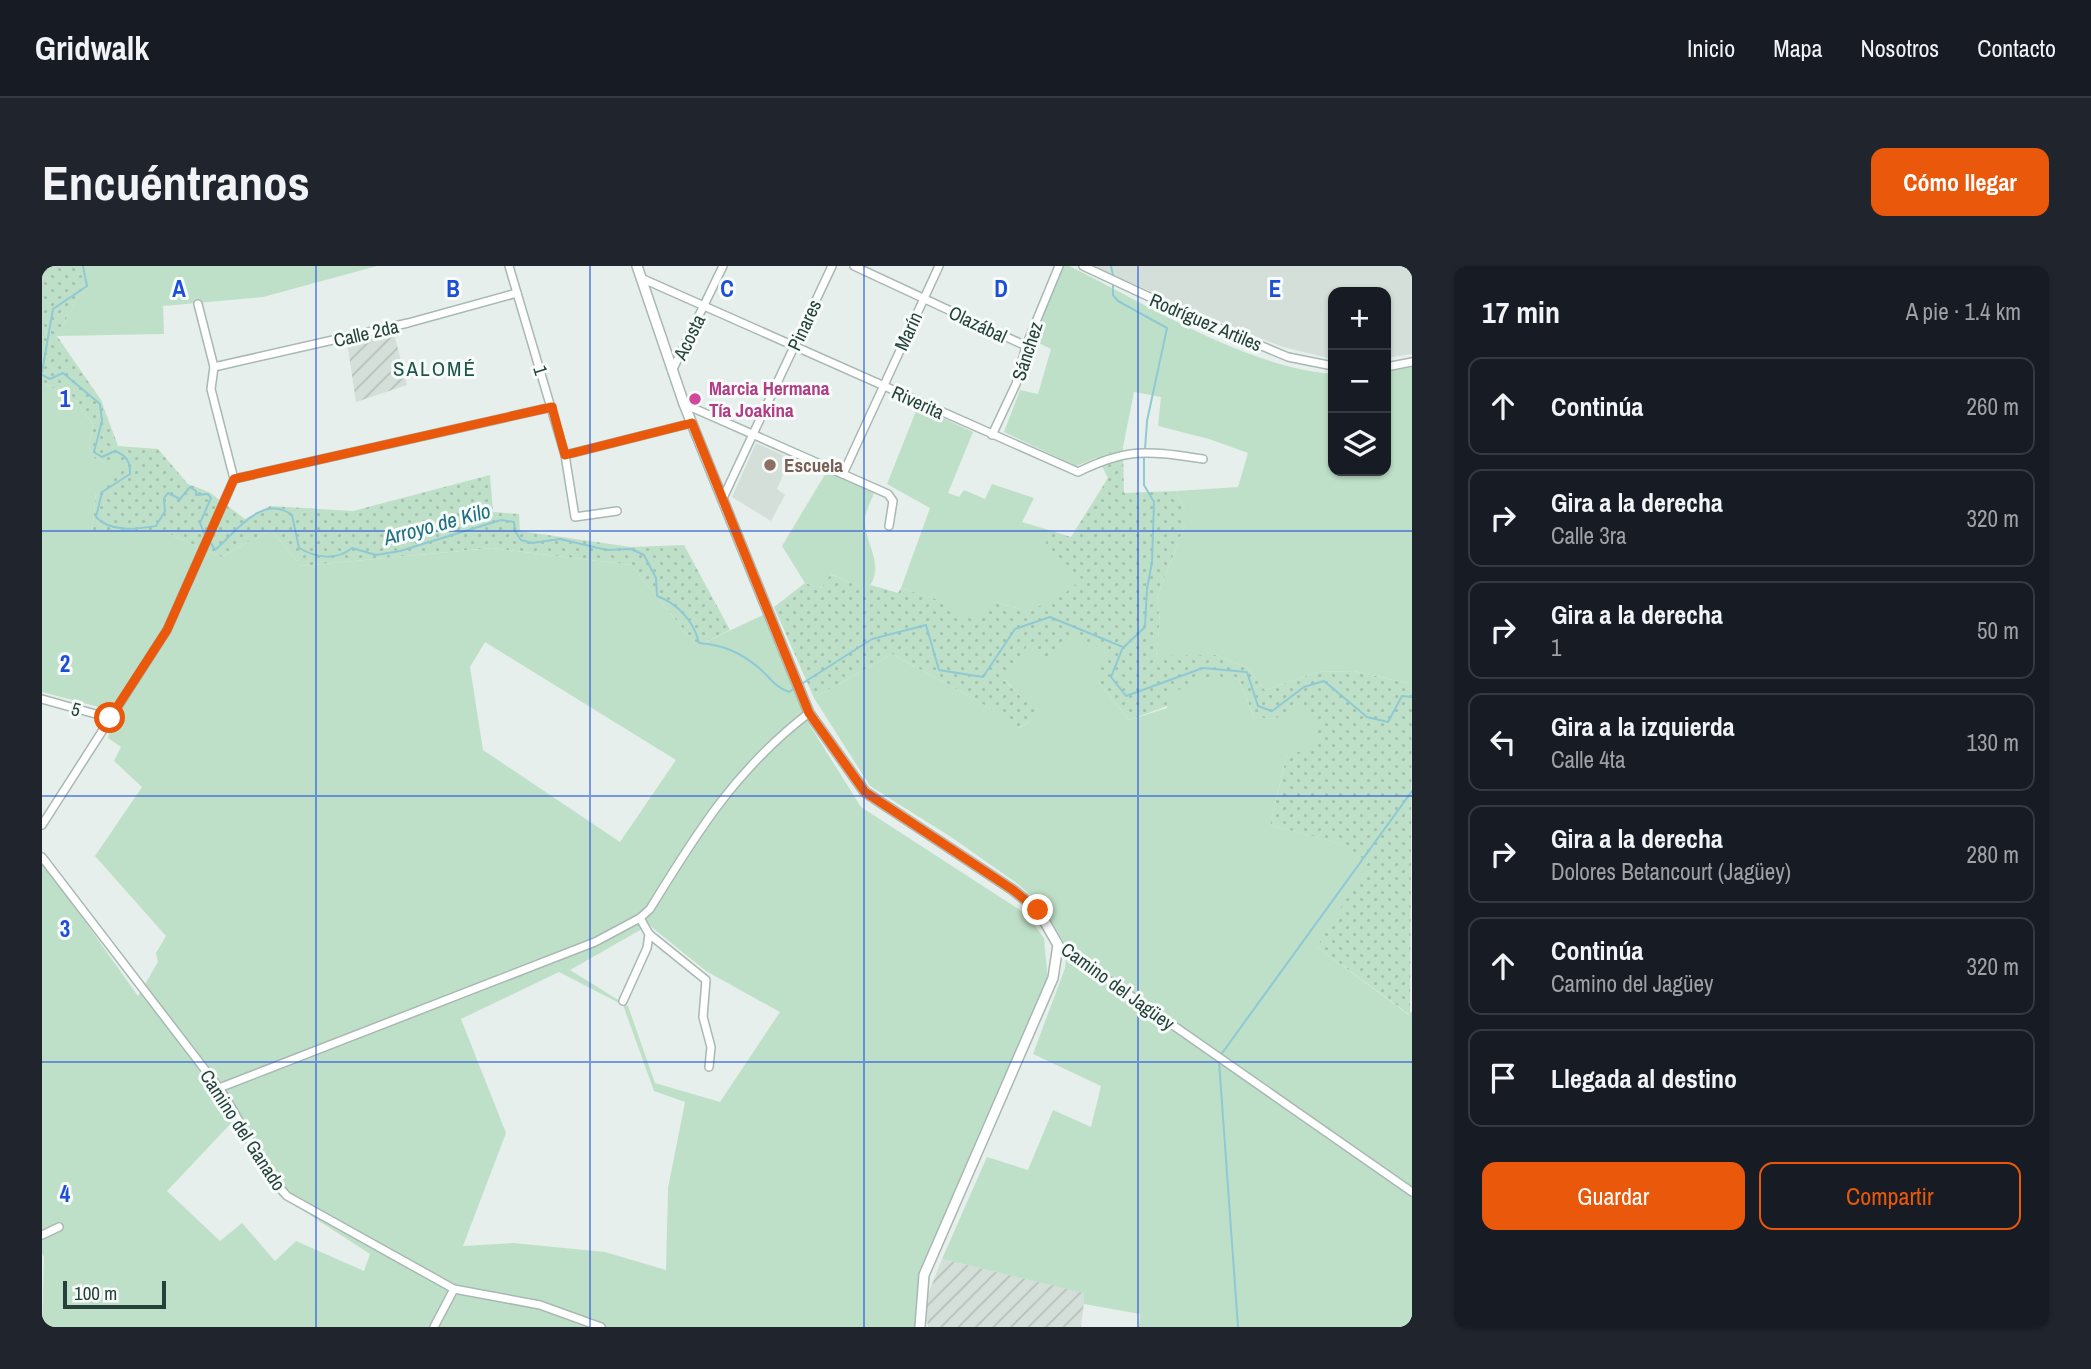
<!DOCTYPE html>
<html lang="es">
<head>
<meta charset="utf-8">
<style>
  :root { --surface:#171b24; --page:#20242c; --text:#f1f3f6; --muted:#9ea1a6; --line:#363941; --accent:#ea580c }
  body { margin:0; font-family:"Archivo Narrow",sans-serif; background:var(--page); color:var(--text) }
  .controls { position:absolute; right:21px; top:21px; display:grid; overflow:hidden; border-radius:14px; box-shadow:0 2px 5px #0004 }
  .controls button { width:63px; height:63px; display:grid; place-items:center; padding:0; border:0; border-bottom:2px solid var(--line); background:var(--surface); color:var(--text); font:35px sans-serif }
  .scale { position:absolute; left:21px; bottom:18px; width:103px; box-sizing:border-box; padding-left:7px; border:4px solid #24423a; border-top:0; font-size:19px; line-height:24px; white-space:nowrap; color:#24423a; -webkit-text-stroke:5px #f7fbf9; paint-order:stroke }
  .stop { position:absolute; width:21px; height:21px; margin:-16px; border:5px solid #ea580c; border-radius:50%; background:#fff }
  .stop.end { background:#ea580c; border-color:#fff; box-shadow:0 2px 7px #0008 }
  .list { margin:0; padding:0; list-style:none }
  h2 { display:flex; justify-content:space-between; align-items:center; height:91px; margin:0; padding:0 28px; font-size:30px }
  h2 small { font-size:23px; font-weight:400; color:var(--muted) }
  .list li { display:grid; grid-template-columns:46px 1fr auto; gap:21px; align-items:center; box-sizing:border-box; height:98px; margin:0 14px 14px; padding:0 14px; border:2px solid var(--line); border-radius:14px }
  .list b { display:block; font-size:26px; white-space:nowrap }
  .list p { margin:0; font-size:23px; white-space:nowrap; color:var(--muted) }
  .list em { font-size:23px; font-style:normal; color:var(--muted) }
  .actions { display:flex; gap:14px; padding:21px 28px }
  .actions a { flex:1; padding:16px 0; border:2px solid var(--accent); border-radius:14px; text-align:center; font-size:24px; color:var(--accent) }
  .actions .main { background:var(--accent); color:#fff }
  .icon { flex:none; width:38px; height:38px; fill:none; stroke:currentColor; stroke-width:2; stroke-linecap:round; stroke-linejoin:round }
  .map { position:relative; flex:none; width:1370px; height:1061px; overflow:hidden; border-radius:14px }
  header { display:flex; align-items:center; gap:42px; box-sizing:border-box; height:98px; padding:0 35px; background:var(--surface); border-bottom:2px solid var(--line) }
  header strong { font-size:33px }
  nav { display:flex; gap:38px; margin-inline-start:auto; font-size:24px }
  .intro { display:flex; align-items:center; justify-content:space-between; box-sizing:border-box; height:168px; padding:0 42px }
  h1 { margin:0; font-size:49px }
  .button { padding:18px 32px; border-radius:14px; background:var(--accent); color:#fff; font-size:24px; font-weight:700 }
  main { display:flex; gap:42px; padding:0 42px }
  aside { flex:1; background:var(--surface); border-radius:14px; box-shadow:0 2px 5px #0004 }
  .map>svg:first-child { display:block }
</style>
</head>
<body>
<header>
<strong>Gridwalk</strong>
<nav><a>Inicio</a><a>Mapa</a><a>Nosotros</a><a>Contacto</a></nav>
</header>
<div class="intro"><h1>Encuéntranos</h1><a class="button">Cómo llegar</a></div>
<main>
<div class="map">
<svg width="1370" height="1061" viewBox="0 0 1370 1061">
  <defs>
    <pattern id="industrial-furrows" width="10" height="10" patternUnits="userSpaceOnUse" patternTransform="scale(1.75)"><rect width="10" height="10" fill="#d4dfda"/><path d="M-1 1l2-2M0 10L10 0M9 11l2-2" fill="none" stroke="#b6c1bc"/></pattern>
    <pattern id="grass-dots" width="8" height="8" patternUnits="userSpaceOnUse" patternTransform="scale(1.75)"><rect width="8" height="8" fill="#bfe0c8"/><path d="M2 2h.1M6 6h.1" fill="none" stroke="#a4c1ad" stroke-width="1.8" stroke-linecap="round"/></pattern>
  </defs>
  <rect width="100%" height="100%" fill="#e6efeb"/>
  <!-- built -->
  <g fill="#d4dfda">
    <polygon points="1051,0 1370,0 1370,88 1344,92 1344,26 1291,26 1290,93 1241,81 1192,62"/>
    <polygon points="714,177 748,192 735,223 743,229 729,255 690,231"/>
  </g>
  <!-- industrial -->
  <g fill="url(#industrial-furrows)">
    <polygon points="352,67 365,119 314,136 305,76"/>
    <polygon points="900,993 1043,1027 1039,1061 886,1061 883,1036"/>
  </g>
  <!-- grass -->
  <g fill="url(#grass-dots)">
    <polygon points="0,0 42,0 45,15 15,70 59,134 76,180 116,183 146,218 167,226 203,253 228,240 311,245 448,209 451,246 477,248 478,265 589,281 642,279 688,364 655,380 589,299 450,282 259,300 229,264 179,291 125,267 50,267 54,227 63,196 51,192 47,181 51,159 34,135 0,116"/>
    <polygon points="1081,181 1082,227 1134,225 1143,245 1143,259 1115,332 1118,355 1114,389 1174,389 1206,402 1223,424 1276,406 1311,405 1370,418 1368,749 1275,681 1303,579 1228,559 1245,488 1232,453 1212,451 1197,414 1087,454 1054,413 1007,397 962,414 998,449 976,462 936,435 850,388 772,432 732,341 763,317 779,322 788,308 824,323 829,319 856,327 859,322 901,335 905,343 950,335 978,343 1007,264 1029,271 1066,212 1055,191"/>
  </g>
  <!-- green -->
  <g fill="#bfe0c8" fill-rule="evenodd">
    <polygon points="42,0 335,0 221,31 121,40 122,68 15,70 45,15"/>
    <path d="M1019 0H1027C1107 39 1203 101 1291 108V205H1344V107L1370 97V418L1311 405 1276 406 1223 424 1206 402 1174 389 1114 390 1118 355 1115 332 1143 259V245L1134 225 1196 221 1206 187 1167 173 1116 160 1119 131 1092 126 1081 181 1034 200 962 166 978 124 996 128 1009 83 991 74Z"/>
    <path d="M0 116 34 135 51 159 47 181 51 192 63 196 73 192 78 208 54 227 50 267H125L179 291 229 264 259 300 450 282 589 299 655 380 721 349 765 455 819 541 984 648 1002 672 1006 716 879 1007 874 1061H0L2 991 0 987V595L96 730 116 696 114 687 124 670 53 590 100 521 72 495 79 481 66 472 72 445 0 426ZM443 376 634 494 578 576 441 484 428 401ZM607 659 664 705 738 746 678 836 613 817 586 740 528 704ZM517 706 581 739 612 825 643 836 626 922 624 1004 563 986 471 977 421 980 464 867 419 753ZM194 852 237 929 328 988 322 1005 254 975 233 995 200 957 178 975 125 925Z"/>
    <polygon points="876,140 931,166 906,227 917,231 922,224 943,233 950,218 992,232 980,256 1007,264 1003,281 1040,313 1010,338 978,343 950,335 937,356 905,343 900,335 859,322 888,242 845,218"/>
    <path d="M785 205 832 227C829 235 823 246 823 254 822 278 846 301 824 324L789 308 779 322 763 317 740 280Z"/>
    <path d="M1030 367 1066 387 1054 413 1087 454 1125 442 1126 431C1150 414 1167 409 1197 414L1212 451 1232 453 1258 440 1274 458 1273 483 1245 488 1228 559 1304 579 1326 597 1275 681 1367 749 1370 745V1061H1097L1098 1048 1042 1038V1027L900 993 945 891 986 904 1011 844 1049 861 1059 820 991 788 1023 702 1025 682 1000 640 976 618 909 571 828 520 772 432 850 388 936 435 977 462 997 449 962 413 985 380 1007 397Z"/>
  </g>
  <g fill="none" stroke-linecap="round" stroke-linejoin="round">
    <!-- stream -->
    <g stroke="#8ec9d4" stroke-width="2">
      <polyline points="1069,0 1071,9"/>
      <polyline points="1071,18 1071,29 1076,35 1125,62 1105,155 1103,183"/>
      <polyline points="0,106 11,43 45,20 41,0"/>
      <path d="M0 109 8 113 21 107 58 138 60 155 52 186 60 191 73 185C85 190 88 195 88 208L60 226 54 251C69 267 94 263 114 260L123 245 122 232 126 227 138 233 148 221 154 225V229L166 228 169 232 158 257 163 269"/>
      <path d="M167 274 173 284C193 267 220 227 250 249L257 282C274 292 294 295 310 282L334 289 358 285 459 254 472 256 473 265 479 274 490 277 518 273 565 284 589 283 602 289 614 312 615 330C635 337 652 355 657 377 681 379 698 386 717 402 730 413 730 419 747 426L753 422"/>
      <polyline points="1083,380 1103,361 1105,323 1110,296 1112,236 1102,219 1102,188"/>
      <polyline points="758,419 830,373 884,359 897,404 941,411 973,363 1008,351 1081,381 1069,411 1084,430 1161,402 1205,406 1216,440 1230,445 1262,421 1282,415 1325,451 1346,456 1360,430 1370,431"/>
      <polyline points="1178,790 1370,525"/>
      <polyline points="1177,795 1196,1061"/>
    </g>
    <defs>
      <g id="minor">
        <polyline points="467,0 523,189 533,251 575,245"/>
        <polyline points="812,0 984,80"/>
        <polyline points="1041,0 1146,49 1246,91 1291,100"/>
        <path d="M599 12 1036 206C1087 181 1106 185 1161 193"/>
        <polyline points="172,101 366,57 475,27"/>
        <polyline points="1344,101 1370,96"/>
        <polyline points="630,105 681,0"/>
        <polyline points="642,138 846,228 851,235 847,260"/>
        <polyline points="950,169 974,118 984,80 1017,0"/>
        <polyline points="523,189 650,157"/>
        <polyline points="801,208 897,0"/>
        <polyline points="192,213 510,141"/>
        <polyline points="681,232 790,0"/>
        <polyline points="0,433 68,452"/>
        <polyline points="0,559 125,364 192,213 169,123 172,101 156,38"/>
        <path d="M0 591 177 822C201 856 217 901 245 930L412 1023 498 1039 559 1061"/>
        <polyline points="598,652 607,668 664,714 661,751 669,781 667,801"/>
        <polyline points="1016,679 1370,926"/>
        <polyline points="581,735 605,682 607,668"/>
        <path d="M177 822 553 676 598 652 608 643C655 566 695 502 767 447"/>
        <polyline points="0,969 17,961"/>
        <polyline points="392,1061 412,1023"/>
      </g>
      <polyline id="tertiary" points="595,0 642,138 767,447 823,526 971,624 996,644 1016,679 1011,712 882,1009 878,1061"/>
    </defs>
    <!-- minor casing -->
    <use href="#minor" stroke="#a8b8b2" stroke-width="10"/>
    <!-- tertiary casing -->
    <use href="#tertiary" stroke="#a8b8b2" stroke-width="12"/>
    <!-- minor -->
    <use href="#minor" stroke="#fff" stroke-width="7"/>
    <!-- tertiary -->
    <use href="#tertiary" stroke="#fff" stroke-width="9"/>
  </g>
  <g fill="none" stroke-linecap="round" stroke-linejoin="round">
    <!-- route -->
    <polyline stroke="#ea580c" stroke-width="9" points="68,452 125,364 192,213 510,141 523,189 650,157 767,447 823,526 971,624 996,644"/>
  </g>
  <!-- grid -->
  <path fill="none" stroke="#1d4ed8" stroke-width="2" stroke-opacity="0.55" d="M274 0V1061M548 0V1061M822 0V1061M1096 0V1061M0 265H1370M0 530H1370M0 796H1370"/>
  <!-- markers -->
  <circle fill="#d1479c" stroke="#f7fbf9" stroke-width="2.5" cx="653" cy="133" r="7"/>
  <circle fill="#8d6e63" stroke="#f7fbf9" stroke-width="2.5" cx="728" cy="199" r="7"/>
  <g text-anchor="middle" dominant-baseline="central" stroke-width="6" stroke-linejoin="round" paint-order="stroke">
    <!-- street labels -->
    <g font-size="19" fill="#24423a" stroke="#f7fbf9">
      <text transform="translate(1164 56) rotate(23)">Rodríguez Artiles</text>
      <text transform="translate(936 58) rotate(25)">Olazábal</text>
      <text transform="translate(762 59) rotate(-65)">Pinares</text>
      <text transform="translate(866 65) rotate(-65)">Marín</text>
      <text transform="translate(324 67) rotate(-13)">Calle 2da</text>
      <text transform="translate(647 71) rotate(-64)">Acosta</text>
      <text transform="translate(985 85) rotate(-72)">Sánchez</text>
      <text transform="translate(499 104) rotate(73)">1</text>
      <text transform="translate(876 136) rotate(24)">Riverita</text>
      <text transform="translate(34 443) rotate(16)">5</text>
      <text transform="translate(1076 720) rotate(36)">Camino del Jagüey</text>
      <text transform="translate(201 864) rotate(57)">Camino del Ganado</text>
    </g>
    <!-- hotel labels -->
    <g font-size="19" font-weight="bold" fill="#b23c85" stroke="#f7fbf9" text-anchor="start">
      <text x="667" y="122">Marcia Hermana<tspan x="667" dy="22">Tía Joakina</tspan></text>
    </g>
    <!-- education labels -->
    <g font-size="19" font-weight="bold" fill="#785e54" stroke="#f7fbf9" text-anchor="start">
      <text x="742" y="199">Escuela</text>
    </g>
    <!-- neighbourhood labels -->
    <g font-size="21" letter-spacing="2" fill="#1f5548" stroke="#f7fbf9">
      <text x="393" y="102">SALOMÉ</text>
    </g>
    <!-- water labels -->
    <g font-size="21" font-style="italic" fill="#1c6f80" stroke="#f7fbf9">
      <text transform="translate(395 258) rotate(-15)">Arroyo de Kilo</text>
    </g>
  </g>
  <g font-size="23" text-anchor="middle" font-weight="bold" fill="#1d4ed8" stroke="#f7fbf9" stroke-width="6" stroke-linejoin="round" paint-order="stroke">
    <text x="137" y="31">A</text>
    <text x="411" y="31">B</text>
    <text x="685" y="31">C</text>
    <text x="959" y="31">D</text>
    <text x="1233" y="31">E</text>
    <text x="23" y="141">1</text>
    <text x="23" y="406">2</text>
    <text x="23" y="671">3</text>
    <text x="23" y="936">4</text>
  </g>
</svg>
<div class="controls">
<button>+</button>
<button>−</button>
<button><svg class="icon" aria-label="layers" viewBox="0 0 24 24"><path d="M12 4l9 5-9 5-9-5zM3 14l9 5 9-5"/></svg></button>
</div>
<div class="scale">100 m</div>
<div class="stop" style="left:68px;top:452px"></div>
<div class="stop end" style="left:996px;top:644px"></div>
</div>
<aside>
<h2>17 min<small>A pie · 1.4 km</small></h2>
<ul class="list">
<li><svg class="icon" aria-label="ahead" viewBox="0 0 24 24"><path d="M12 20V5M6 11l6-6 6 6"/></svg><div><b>Continúa</b></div><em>260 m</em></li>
<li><svg class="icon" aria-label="right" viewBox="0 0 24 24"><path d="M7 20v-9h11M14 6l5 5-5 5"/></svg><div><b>Gira a la derecha</b><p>Calle 3ra</p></div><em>320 m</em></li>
<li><svg class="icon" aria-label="right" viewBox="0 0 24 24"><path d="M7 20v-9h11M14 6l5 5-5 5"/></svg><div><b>Gira a la derecha</b><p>1</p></div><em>50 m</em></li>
<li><svg class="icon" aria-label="left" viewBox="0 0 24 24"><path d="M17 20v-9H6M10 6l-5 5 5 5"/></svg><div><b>Gira a la izquierda</b><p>Calle 4ta</p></div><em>130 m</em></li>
<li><svg class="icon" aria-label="right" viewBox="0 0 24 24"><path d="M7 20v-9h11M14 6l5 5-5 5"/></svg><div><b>Gira a la derecha</b><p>Dolores Betancourt (Jagüey)</p></div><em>280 m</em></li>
<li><svg class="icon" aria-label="ahead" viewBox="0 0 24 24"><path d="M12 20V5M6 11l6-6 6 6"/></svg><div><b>Continúa</b><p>Camino del Jagüey</p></div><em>320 m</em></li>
<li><svg class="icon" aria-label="arrive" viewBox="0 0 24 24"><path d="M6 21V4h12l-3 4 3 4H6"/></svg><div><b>Llegada al destino</b></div></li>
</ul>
<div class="actions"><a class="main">Guardar</a><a>Compartir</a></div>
</aside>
</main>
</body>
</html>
